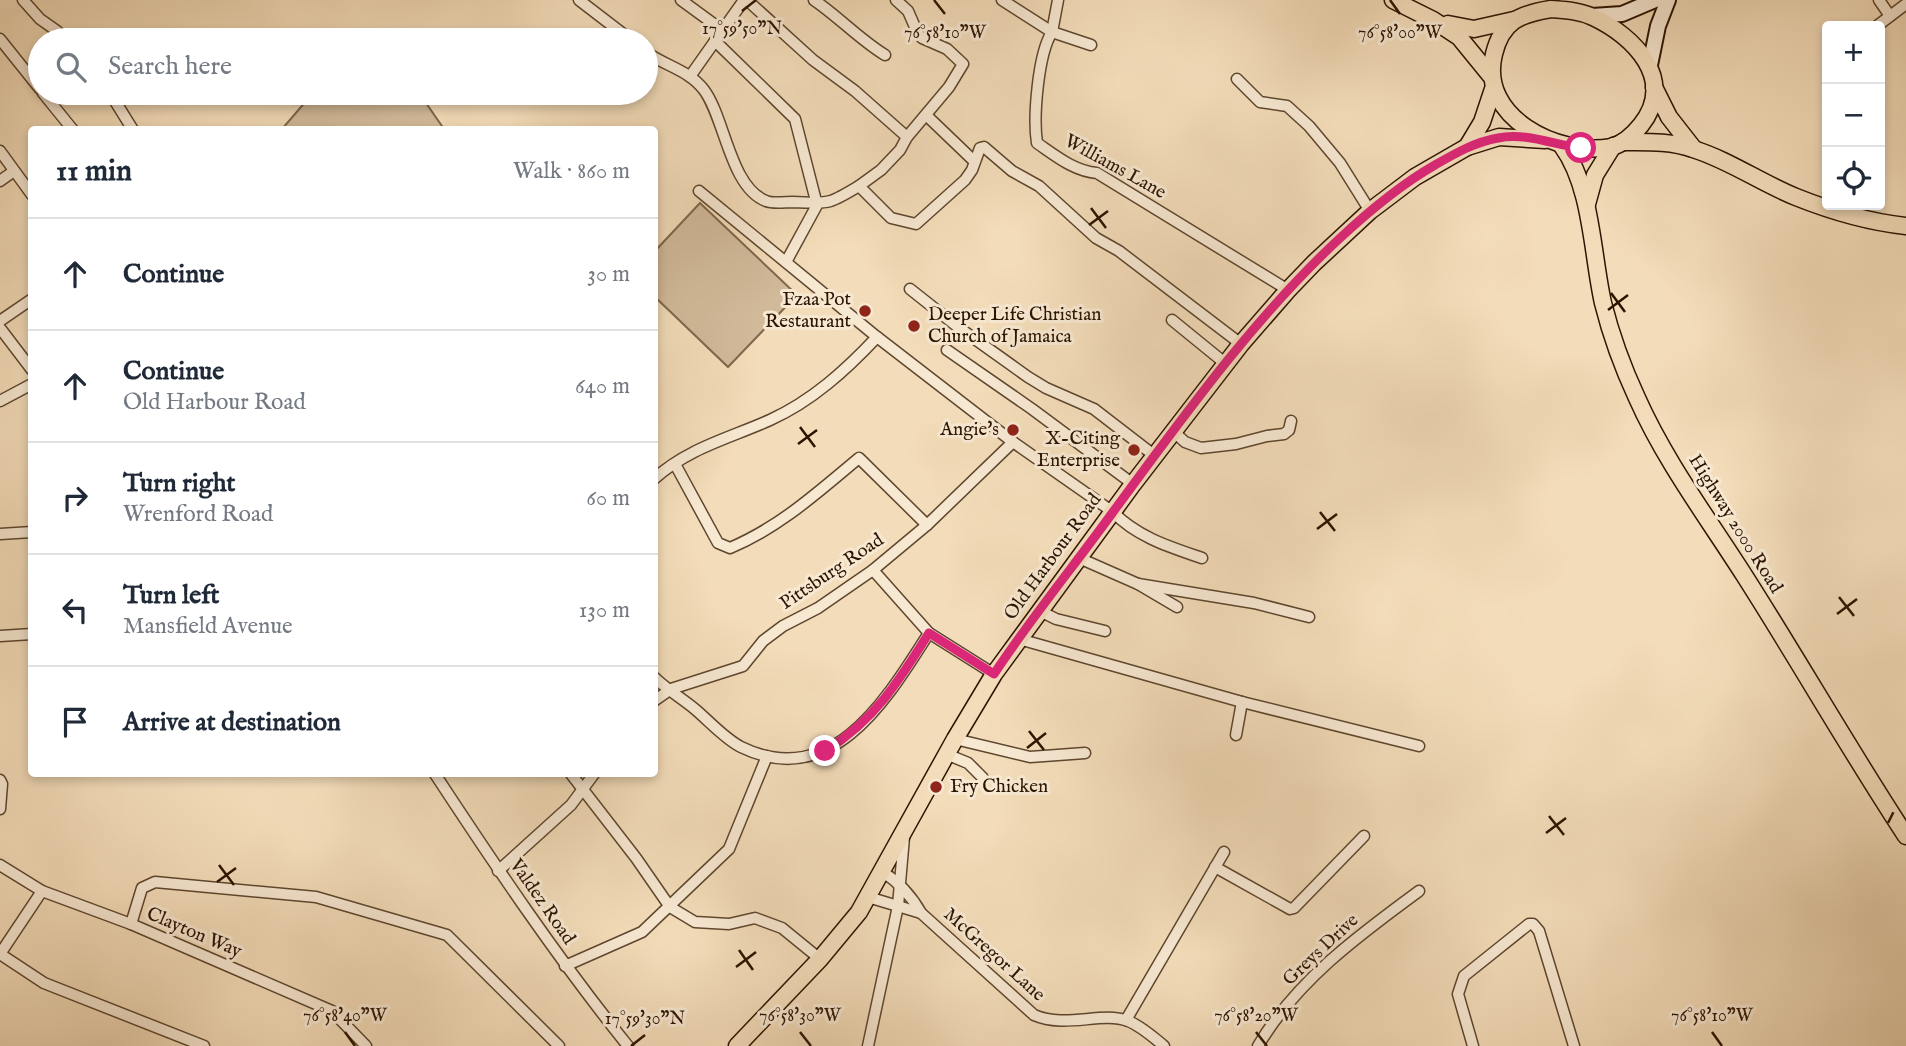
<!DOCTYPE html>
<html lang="en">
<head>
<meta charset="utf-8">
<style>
  :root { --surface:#fff; --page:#f6f6f7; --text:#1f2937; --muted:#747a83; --line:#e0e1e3 }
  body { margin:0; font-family:"IM FELL English",serif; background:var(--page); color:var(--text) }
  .controls { position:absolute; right:21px; top:21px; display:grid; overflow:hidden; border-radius:7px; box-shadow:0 4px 10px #0003 }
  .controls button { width:63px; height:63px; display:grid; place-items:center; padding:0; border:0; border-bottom:2px solid var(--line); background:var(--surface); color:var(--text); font:35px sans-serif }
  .stop { position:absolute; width:21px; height:21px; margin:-16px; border:5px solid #db2777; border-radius:50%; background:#fff }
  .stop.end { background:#db2777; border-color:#fff; box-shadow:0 2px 7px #0008 }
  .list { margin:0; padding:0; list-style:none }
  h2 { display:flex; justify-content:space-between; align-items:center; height:91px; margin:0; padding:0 28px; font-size:30px }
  h2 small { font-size:23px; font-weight:400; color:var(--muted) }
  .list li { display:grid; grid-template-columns:46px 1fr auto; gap:21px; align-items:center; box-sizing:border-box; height:112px; padding:0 28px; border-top:2px solid var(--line) }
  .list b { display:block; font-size:26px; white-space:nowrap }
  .list p { margin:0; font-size:23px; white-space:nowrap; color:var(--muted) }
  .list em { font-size:23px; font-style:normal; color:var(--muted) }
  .icon { flex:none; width:38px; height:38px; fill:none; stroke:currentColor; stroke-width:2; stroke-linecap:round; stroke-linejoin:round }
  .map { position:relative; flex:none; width:1906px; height:1046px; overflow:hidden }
  .search { position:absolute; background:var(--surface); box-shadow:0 4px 10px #0003; left:28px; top:28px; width:630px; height:77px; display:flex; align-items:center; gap:18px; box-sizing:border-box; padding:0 24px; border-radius:38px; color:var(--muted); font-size:26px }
  .panel { position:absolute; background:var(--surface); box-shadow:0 4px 10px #0003; left:28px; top:126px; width:630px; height:651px; border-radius:7px }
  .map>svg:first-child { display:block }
</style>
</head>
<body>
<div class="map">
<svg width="1906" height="1046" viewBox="0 0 1906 1046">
  <rect width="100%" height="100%" fill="#f3dcb9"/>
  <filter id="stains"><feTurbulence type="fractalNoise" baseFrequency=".00286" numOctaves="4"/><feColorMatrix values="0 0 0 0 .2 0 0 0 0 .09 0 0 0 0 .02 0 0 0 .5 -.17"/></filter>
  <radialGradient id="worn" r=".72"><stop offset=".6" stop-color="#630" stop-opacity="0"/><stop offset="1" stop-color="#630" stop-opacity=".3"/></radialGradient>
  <!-- green -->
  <g fill="#d1ba9a" stroke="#7f674d" stroke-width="2">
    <polygon points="313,93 419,93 444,129 282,129"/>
    <polygon points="700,203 797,295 728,367 655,297 655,251"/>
  </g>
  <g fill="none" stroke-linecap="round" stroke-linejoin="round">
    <defs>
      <g id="street">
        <polyline points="23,0 40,19 57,31 66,40"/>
        <polyline points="579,0 631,40"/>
        <polyline points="681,0 722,30"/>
        <polyline points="744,0 715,41 795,119 817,205 786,262"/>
        <polyline points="747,0 813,60 855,91 907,137"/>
        <path d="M814 0C839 17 859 39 885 55"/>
        <path d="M1002 0 1052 32C1038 54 1033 117 1037 143 1056 156 1074 171 1097 173L1288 290"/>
        <polyline points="1058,0 1052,32 1091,45"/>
        <polyline points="1879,0 1890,16"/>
        <polyline points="1877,26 1906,4"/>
        <polyline points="0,39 40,89"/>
        <path d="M646 52C665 66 689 70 704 90 725 118 730 187 766 201 773 204 785 202 793 202 829 203 826 206 859 186L891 218 916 224 965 180 972 170 980 148 984 147 1012 171 1039 186 1096 238 1119 251 1241 344"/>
        <polyline points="691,75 715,41"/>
        <polyline points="1237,79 1260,102 1287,106 1309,126 1340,163 1370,211"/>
        <polyline points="43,93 73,130"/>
        <polyline points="110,93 133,130"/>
        <polyline points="926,115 974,161"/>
        <polyline points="0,151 32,195"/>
        <polyline points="0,181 14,171"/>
        <polyline points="859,186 881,170 900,150 907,137 949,87 963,64 947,49 922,38 918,34 908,11 896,0"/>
        <path d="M699 191 877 337 1013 442 1113 512C1137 537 1170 547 1202 558"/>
        <polyline points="910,289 958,327 1028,377 1046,388 1094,409 1155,456"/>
        <polyline points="1172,320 1226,364"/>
        <polyline points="0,321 32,299"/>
        <polyline points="0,328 32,370"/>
        <polyline points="947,350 1032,409 1133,484"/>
        <polyline points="0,401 32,384"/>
        <polyline points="1174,432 1185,442 1201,448 1236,444 1267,436 1284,434 1289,430 1291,421"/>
        <path d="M675 464 718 543 730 548C780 527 818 492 859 458L927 525"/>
        <path d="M654 479C688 448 730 438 770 420 812 401 846 370 877 337"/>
        <polyline points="0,534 32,532"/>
        <polyline points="1079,558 1138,584 1177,607"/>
        <polyline points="873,570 929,633 994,674"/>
        <polyline points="1138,584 1254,603 1309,617"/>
        <polyline points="1040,611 1056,619 1105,631"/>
        <polyline points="0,636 32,634"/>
        <polyline points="1019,639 1242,702 1419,746"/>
        <path d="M654 677C666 689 683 699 696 710 710 722 725 739 741 747 833 792 888 697 929 633"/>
        <polyline points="654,701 671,689 743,666 763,641 783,626 818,608 873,570 927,525 1013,442"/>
        <polyline points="1236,735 1242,702"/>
        <polyline points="955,739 1030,757 1085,753"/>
        <polyline points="946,754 968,763 983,778"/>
        <path d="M435 774C496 867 558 959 628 1046"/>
        <polyline points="571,774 636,858 670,907 695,922 729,924 755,918 782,928 820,959"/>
        <polyline points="0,780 2,784 0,809"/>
        <polyline points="0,865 42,891 131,924 332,1011 366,1046"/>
        <polyline points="1215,867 1290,909 1294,908 1364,836"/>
        <polyline points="498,871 571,805 594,774"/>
        <path d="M883 872C900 883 911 895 921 913L1034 1015C1066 1029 1101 1011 1128 1021 1141 1026 1153 1037 1164 1046"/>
        <polyline points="868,897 921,913"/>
        <polyline points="131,924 142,888 155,882 316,897 447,935 559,1046"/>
        <polyline points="0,954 44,983 204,1046"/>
        <polyline points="0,954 42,891"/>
        <polyline points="565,966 642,932 729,849 767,756"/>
        <polyline points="1126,1020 1224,852"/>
        <polyline points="868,1046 898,906 904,837"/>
        <path d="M1258 1046C1296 981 1359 935 1419 891"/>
        <polyline points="1473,1046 1458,994 1464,976 1529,924 1533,924 1539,931 1574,1046"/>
      </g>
      <g id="secondary">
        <polyline points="1592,16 1622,14 1655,0"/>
        <polyline points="1650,65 1658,26 1668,0"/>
      </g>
      <g id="primary">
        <polyline points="1393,0 1433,20 1459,37 1490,75"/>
        <path d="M1551 9C1566 10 1580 11 1593 17 1634 36 1677 80 1641 125 1633 135 1624 144 1611 147 1558 157 1478 117 1494 54 1502 21 1520 14 1551 9Z"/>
        <polyline points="1448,24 1474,29 1514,20"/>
        <polyline points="1654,87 1669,117 1694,149"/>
        <path d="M1623 142C1647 142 1671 141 1693 149 1729 160 1761 183 1796 197 1831 211 1869 222 1906 226"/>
        <path d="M1562 146C1592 187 1592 254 1603 303 1611 335 1623 368 1637 398 1665 461 1707 517 1744 575 1799 661 1850 751 1906 836"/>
        <polyline points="1467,147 1482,122 1493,89"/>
        <polyline points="1587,204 1595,175 1613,146"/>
        <polyline points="737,1046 820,959 859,912 955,739 994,674 1133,484 1241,344 1288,290 1314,263 1370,211 1415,177 1467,147 1499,137 1545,140"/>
      </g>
    </defs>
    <!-- street casing -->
    <use href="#street" stroke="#5e462e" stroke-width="13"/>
    <!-- secondary casing -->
    <use href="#secondary" stroke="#2d1400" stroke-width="18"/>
    <!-- primary casing -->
    <use href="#primary" stroke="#2d1400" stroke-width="19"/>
    <!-- street -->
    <use href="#street" stroke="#f7e8d2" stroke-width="10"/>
    <!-- secondary -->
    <use href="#secondary" stroke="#f7e8d2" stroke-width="14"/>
    <!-- primary -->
    <use href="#primary" stroke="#f3dcb9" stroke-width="16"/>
    <!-- rail -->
    <polyline stroke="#2d1400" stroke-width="2.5" stroke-dasharray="12 12" stroke-linecap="butt" points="1888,823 1897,805"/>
  </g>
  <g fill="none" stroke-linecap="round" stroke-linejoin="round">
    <!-- route -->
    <path stroke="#db2777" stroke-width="9" d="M825 751C875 720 899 681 929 633L994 674C1031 618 1074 566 1113 512 1183 417 1253 319 1339 239 1369 211 1400 185 1435 165 1456 153 1475 142 1498 138 1526 132 1554 145 1581 148"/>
  </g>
  <!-- ticks -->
  <path fill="none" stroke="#2d1400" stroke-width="2.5" d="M934 0 945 14M1390 0 1400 14M742 11 756 0M1091 208 1106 228M1089 225 1108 211M1611 293 1625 312M1608 310 1628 295M800 427 815 447M798 444 817 430M1320 512 1335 531M1317 529 1337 514M1839 597 1854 616M1837 614 1857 599M1029 731 1044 750M1027 748 1046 733M1549 816 1564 835M1546 833 1566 818M219 865 234 885M217 882 236 868M739 950 753 970M736 967 756 952M345 1032 355 1046M800 1032 811 1046M1256 1032 1267 1046M1712 1032 1722 1046M631 1046 645 1035"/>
  <!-- markers -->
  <g fill="#8f2418" stroke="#f7e8d2" stroke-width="2.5">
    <circle cx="865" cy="311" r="7"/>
    <circle cx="914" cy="326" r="7"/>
    <circle cx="1013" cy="430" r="7"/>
    <circle cx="1134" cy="450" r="7"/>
    <circle cx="936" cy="787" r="7"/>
  </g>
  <g text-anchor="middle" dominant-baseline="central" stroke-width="6" stroke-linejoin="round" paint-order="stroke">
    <!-- street labels -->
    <g font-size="19" fill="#2d1400" stroke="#f7e8d2">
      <text transform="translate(1115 167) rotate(29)">Williams Lane</text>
      <text transform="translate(1735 524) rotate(58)">Highway 2000 Road</text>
      <text transform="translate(1053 557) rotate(-54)">Old Harbour Road</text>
      <text transform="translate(832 572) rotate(-34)">Pittsburg Road</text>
      <text transform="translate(542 902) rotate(55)">Valdez Road</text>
      <text transform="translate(194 933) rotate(23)">Clayton Way</text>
      <text transform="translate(1321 950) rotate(-43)">Greys Drive</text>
      <text transform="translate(994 955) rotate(42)">McGregor Lane</text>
    </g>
    <!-- poi labels -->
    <g font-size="19" fill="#2d1400" stroke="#f7e8d2" text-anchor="end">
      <text x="851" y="300">Fzaa Pot<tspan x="851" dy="22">Restaurant</tspan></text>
      <text x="928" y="315" text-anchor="start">Deeper Life Christian<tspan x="928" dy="22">Church of Jamaica</tspan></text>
      <text x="999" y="430">Angie's</text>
      <text x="1120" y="439">X-Citing<tspan x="1120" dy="22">Enterprise</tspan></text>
      <text x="950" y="787" text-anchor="start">Fry Chicken</text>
    </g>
  </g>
  <g font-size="18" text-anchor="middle" fill="#2d1400" stroke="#f7e8d2" stroke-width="6" stroke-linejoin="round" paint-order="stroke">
    <text x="742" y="34">17°59'50"N</text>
    <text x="945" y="38">76°58'10"W</text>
    <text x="1400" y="38">76°58'00"W</text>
    <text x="345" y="1021">76°58'40"W</text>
    <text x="800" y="1021">76°58'30"W</text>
    <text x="1256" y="1021">76°58'20"W</text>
    <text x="1712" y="1021">76°58'10"W</text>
    <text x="645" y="1024">17°59'30"N</text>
  </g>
  <rect width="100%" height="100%" filter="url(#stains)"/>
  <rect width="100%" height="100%" fill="url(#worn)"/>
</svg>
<div class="controls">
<button>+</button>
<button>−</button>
<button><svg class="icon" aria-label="locate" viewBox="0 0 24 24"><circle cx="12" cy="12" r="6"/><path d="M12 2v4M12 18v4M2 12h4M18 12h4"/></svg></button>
</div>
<div class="stop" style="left:1581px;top:148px"></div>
<div class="stop end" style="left:825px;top:751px"></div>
<div class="search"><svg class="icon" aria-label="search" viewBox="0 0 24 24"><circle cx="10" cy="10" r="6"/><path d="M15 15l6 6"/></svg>Search here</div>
<section class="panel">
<h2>11 min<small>Walk · 860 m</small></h2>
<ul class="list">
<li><svg class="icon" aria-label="ahead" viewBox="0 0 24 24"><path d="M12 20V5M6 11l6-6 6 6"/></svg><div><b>Continue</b></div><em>30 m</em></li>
<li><svg class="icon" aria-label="ahead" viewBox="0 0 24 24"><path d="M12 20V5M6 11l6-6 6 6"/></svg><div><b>Continue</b><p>Old Harbour Road</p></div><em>640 m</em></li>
<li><svg class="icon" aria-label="right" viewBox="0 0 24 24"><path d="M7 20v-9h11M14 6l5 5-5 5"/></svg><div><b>Turn right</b><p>Wrenford Road</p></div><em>60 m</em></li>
<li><svg class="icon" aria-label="left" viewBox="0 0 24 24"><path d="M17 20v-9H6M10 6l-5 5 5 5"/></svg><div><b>Turn left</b><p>Mansfield Avenue</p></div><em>130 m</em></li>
<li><svg class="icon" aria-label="arrive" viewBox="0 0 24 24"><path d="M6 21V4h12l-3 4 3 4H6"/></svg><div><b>Arrive at destination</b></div></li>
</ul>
</section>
</div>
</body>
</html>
